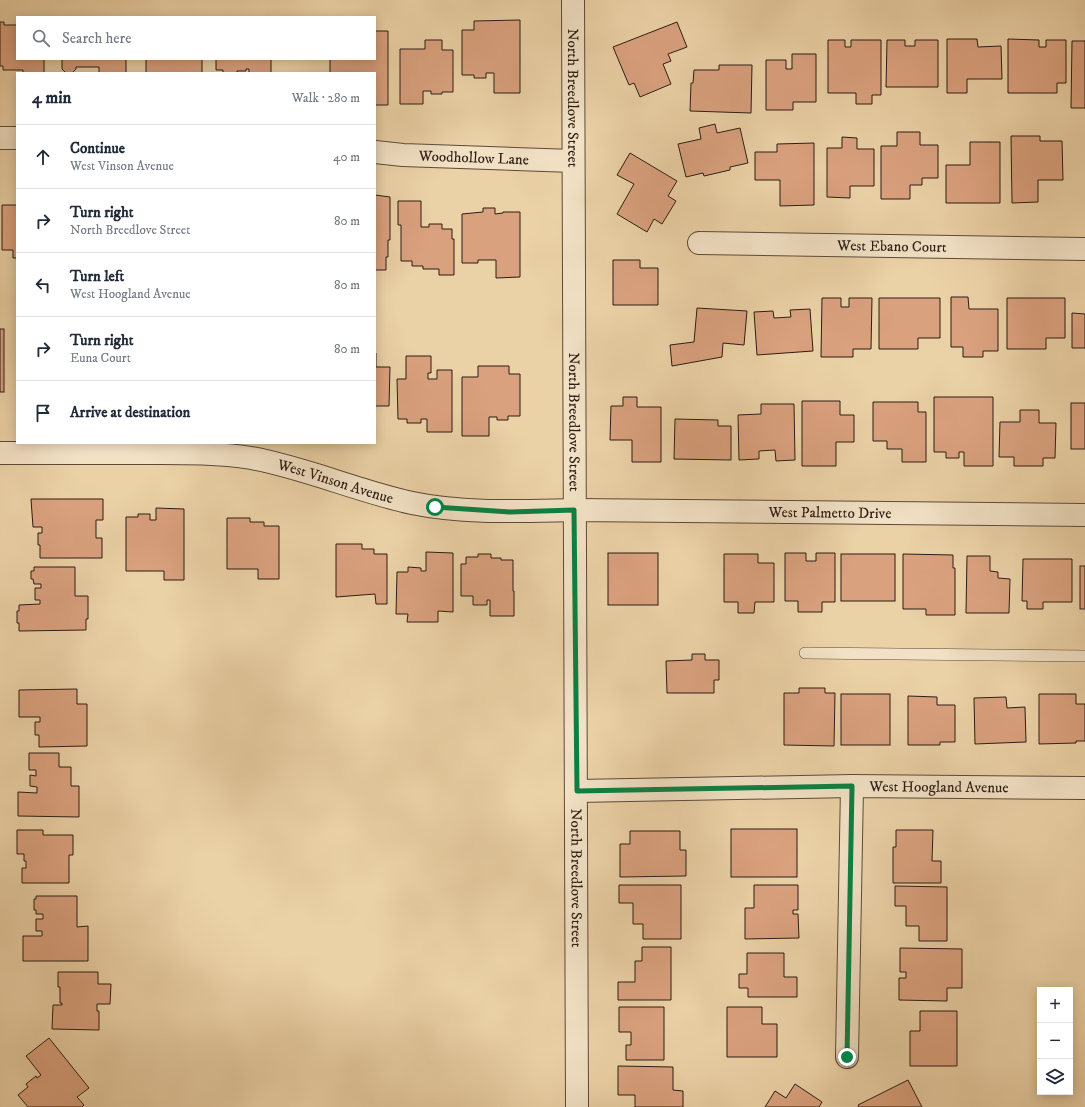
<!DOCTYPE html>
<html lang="en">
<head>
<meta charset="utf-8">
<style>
  :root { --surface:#fff; --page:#f6f6f7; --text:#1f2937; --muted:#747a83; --line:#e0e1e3 }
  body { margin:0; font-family:"IM FELL DW Pica",serif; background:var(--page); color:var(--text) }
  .controls { position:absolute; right:12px; bottom:12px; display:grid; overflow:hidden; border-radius:0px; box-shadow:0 2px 10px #0003 }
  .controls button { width:36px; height:36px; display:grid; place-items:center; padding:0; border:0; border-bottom:1px solid var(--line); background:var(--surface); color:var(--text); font:20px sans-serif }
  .stop { position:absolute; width:12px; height:12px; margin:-9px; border:3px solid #0b8043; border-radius:50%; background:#fff }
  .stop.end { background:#0b8043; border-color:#fff; box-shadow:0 1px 4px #0008 }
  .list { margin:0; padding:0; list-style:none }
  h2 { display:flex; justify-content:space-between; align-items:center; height:52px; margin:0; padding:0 16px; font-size:17px }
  h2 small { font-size:13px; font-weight:400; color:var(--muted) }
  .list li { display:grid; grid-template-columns:26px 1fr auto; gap:12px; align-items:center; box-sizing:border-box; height:64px; padding:0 16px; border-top:1px solid var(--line) }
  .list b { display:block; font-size:15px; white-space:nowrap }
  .list p { margin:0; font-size:13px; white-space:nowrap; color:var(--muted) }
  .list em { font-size:13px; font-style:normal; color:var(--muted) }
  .icon { flex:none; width:22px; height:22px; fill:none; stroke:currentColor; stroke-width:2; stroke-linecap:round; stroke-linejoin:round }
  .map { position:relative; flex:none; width:1085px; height:1107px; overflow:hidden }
  .search { position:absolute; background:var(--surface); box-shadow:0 2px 10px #0003; left:16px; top:16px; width:360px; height:44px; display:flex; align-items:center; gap:10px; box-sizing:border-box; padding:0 14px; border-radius:0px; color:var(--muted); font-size:15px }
  .panel { position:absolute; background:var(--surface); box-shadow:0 2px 10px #0003; left:16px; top:72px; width:360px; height:372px; border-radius:0px }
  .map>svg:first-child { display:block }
</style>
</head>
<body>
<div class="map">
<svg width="1085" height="1107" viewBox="0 0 1085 1107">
  <rect width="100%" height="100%" fill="#ebd1a6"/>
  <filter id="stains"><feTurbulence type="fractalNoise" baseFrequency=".005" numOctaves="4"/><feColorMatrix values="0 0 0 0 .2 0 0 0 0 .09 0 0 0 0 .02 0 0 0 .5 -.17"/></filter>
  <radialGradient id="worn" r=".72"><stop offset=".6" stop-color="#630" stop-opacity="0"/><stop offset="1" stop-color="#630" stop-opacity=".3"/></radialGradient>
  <!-- building -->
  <g fill="#daa17e" stroke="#2c1d15">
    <polygon points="520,20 520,93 494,93 494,73 486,73 486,78 474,78 474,75 462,75 462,30 474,30 474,21"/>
    <polygon points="0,22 4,22 4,25 17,25 17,59 44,59 44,73 23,73 23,70 3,70 3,66 0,66"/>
    <polygon points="677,22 687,47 668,54 671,61 663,64 671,84 640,97 634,83 629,85 613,47"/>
    <polygon points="375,31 388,31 388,105 375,105 375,73 330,73 330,59 375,59"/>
    <polygon points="947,39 977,39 978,47 1001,46 1002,79 967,79 967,93 947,93"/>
    <polygon points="1008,39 1039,40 1039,47 1046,47 1046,40 1066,40 1066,83 1057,83 1057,93 1008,93"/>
    <polygon points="425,40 442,40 442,50 453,50 453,92 442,92 442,94 431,94 431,91 423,91 423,104 400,104 400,49 425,49"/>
    <polygon points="828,40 845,40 845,47 851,47 851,40 881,40 881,95 872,95 872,104 856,104 856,93 828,93"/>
    <polygon points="887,40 905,40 905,46 915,46 915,40 938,40 938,87 886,87"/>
    <polygon points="1072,41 1085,41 1085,108 1071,108"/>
    <polygon points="792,54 816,54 816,102 793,102 793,110 766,110 766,60 786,60 786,69 792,69"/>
    <polygon points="62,59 126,59 126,73 99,73 99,67 76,67 76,69 72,73 66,73 62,69"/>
    <rect x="146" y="59" width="56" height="14"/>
    <polygon points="216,59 271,59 271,73 249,73 249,69 246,69 246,71 237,71 237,73 223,73 223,70 216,70"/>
    <polygon points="719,65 752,65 751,113 690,111 691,83 693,83 694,70 719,70"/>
    <polygon points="715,124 717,133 740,128 748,163 730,167 730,170 704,176 703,173 686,177 678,144 701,139 699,128"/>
    <polygon points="897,132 920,132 920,145 938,145 938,178 922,178 922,185 910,185 910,199 881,199 881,146 897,146"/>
    <polygon points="1011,136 1040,136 1040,141 1062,141 1063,180 1038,180 1038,202 1012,203"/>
    <polygon points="842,137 857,138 857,149 874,149 874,186 850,186 850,198 827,197 827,148 842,148"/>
    <polygon points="970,142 1000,142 1000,203 946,203 946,165 970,165"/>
    <polygon points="814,143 814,205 780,206 780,180 755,180 755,152 777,152 777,144"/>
    <polygon points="630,153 677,181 668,196 676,201 662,224 654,219 647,232 617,214 634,184 617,175"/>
    <polygon points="375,195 390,197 390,240 388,240 388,257 386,257 386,270 375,270"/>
    <polygon points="398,201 421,201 421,227 429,227 429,224 442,224 442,229 452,229 452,239 454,239 454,275 439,275 439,269 423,269 423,266 412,266 412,261 401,261 401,225 398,225"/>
    <polygon points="2,205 17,205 17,258 13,258 13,250 2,250"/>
    <polygon points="483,208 495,208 495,214 503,213 503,212 520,212 520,277 496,278 496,260 478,260 478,263 462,263 462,214 483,212"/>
    <polygon points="613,260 640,260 640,268 658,268 658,305 613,305"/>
    <polygon points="951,297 968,297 969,309 998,309 998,351 983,351 983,357 963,357 963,347 951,347"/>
    <polygon points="822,298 841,298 841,307 849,307 849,298 872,298 871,349 853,349 853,357 821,357"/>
    <polygon points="879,298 940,298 940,338 918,338 918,349 879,349"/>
    <polygon points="1007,298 1065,298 1065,338 1046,338 1046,349 1007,349"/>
    <polygon points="697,308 747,311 744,345 723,343 722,357 672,366 670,345 694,342"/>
    <polygon points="810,309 813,351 757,355 754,312 773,311 774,318 791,317 790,310"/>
    <polygon points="1072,313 1085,314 1085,348 1072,348"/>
    <rect x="0" y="329" width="4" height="63"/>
    <polygon points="375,353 376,353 376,367 390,367 389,406 375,406"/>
    <polygon points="406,356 431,356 431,373 428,373 428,379 437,379 437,370 452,370 452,432 427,432 427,419 421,419 421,423 407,423 407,419 398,419 397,379 406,379"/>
    <polygon points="478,366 509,366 509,374 520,374 520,416 508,416 508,420 497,420 497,417 489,417 489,436 462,436 462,377 478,377"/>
    <polygon points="623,397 637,397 637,407 661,407 661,462 632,462 632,440 610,440 611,406 623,406"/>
    <polygon points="934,397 993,397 993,466 964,466 964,452 959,452 959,458 946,458 946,452 934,452"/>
    <polygon points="802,401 840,401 840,415 854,415 854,442 836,442 836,466 802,466"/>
    <polygon points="873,402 918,402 918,412 926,412 926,462 902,462 902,449 887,449 887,441 873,441"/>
    <rect x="1071" y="403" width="14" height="46"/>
    <polygon points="761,404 794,404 795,460 776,461 775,450 759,451 759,459 739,460 738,415 761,414"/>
    <polygon points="1020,410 1039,410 1039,423 1056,423 1055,458 1043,458 1043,466 1014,466 1014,457 999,457 1000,422 1020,422"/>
    <polygon points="675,419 718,420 718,426 731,426 731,460 674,459"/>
    <polygon points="31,499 103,499 103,520 96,520 96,538 102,538 102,558 40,558 40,545 38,545 38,533 42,533 42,527 33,527"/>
    <polygon points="156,508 184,509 184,580 164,580 164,571 126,571 126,517 138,517 138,514 150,514 150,520 156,520"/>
    <polygon points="227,518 250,518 250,522 264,522 264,526 279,526 279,579 258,579 258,569 227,569"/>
    <polygon points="336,544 362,544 362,549 374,549 374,554 387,554 387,604 376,604 375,594 336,597"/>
    <polygon points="426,552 453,553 453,612 438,611 438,622 407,622 408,614 396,614 397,572 408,572 408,567 421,568 421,571 426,571"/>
    <rect x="608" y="553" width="50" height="52"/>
    <polygon points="785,553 806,553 806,561 816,561 816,553 835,553 835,602 822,602 822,612 798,612 798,601 785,601"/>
    <polygon points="478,554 491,554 491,558 501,558 501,560 513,560 513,591 514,591 514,616 490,616 490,600 487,600 487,605 473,605 473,596 461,596 461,564 466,564 466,557 478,557"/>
    <polygon points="724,554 758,554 758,563 774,563 774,602 755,602 754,613 738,613 738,602 724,602"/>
    <rect x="841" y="554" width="54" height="47"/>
    <polygon points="903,554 953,555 953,568 955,568 955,615 926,615 926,609 903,609"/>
    <polygon points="967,556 990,556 990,571 998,572 998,578 1010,579 1009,613 966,613"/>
    <polygon points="1023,559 1072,559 1072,602 1043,602 1043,609 1027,609 1027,601 1022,601"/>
    <rect x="1080" y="566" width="5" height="43"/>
    <polygon points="34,567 75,567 75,596 88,596 88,619 86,619 86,630 19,631 19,623 17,623 17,611 19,611 19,605 40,604 40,600 35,600 35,588 41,588 41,584 34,584 33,579 31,579 31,571 34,571"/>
    <polygon points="692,654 705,654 705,660 719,660 719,680 714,680 714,693 667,693 666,661 692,660"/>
    <polygon points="799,688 825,688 825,693 835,693 834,746 784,745 784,693 799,693"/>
    <polygon points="77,689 77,704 87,704 87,746 39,747 39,735 35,735 35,722 40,722 40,717 19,717 19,690"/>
    <rect x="841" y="694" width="49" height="51"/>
    <polygon points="1039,694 1076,694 1076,704 1085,704 1085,741 1076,741 1076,743 1039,744"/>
    <polygon points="908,696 937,697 937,705 955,705 955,742 940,742 940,745 908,745"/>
    <polygon points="1006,697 1007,708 1025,707 1026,742 975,744 974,698"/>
    <polygon points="29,753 59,753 59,767 71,767 71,786 79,786 79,817 18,816 18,792 37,793 37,787 30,786 30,775 36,776 36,770 29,770"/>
    <rect x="731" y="829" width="66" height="48"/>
    <polygon points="17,830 43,830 43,835 73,835 73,855 69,855 69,883 22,883 22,868 26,868 26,861 24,861 24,854 17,854"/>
    <polygon points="896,830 933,830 932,861 941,861 941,883 893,883 893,847 896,847"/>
    <polygon points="630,831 680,831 680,850 686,850 686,876 620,877 620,844 630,844"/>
    <polygon points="619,885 681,885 681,939 643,939 643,924 633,924 633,903 619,903"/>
    <polygon points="754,885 798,885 798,910 793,910 793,914 798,914 799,938 745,939 745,908 754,908"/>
    <polygon points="895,886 947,887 947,941 919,941 919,926 906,926 906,906 895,906"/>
    <polygon points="36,896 77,896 77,927 88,926 88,961 23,961 23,936 42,936 42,931 36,931 36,919 43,919 43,914 36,914 36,910 34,910 34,899 36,899"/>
    <polygon points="642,947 671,947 671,1000 618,1000 618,982 635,982 635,961 642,961"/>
    <polygon points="900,948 962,949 962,988 947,988 947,1001 899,1000 899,978 906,978 906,972 900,972"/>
    <polygon points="747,953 784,953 784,977 797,977 797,997 748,997 748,988 739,988 739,974 747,974"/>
    <polygon points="58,972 98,972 98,984 111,984 110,1004 97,1004 97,1011 99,1011 99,1030 52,1029 53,1005 62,1005 62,1003 60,1003 60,987 58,987"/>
    <polygon points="619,1007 664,1007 664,1060 626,1060 626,1045 631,1045 631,1032 619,1032"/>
    <polygon points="727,1007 762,1007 762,1024 777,1024 777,1057 727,1057"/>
    <polygon points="920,1011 957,1011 957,1066 910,1066 910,1031 920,1031"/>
    <polygon points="49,1038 89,1088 77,1097 84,1105 82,1107 28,1107 18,1095 28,1087 26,1084 36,1076 37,1078 41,1075 26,1056"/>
    <polygon points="618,1066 673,1067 673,1090 683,1091 683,1107 635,1107 635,1095 618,1095"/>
    <polygon points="908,1080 922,1107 859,1107 858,1105"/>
    <polygon points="795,1084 822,1102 819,1107 765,1107 775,1091 786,1098"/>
  </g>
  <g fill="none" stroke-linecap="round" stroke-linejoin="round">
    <defs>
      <polyline id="service" points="805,653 1085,656"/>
      <g id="minor">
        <polyline points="0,138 17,138"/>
        <path id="s1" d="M375 152 403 155 573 161"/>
        <path id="s2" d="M699 243 1085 249"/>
        <path id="s3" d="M0 453C46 453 93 453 139 453 176 453 215 452 251 458 306 468 357 491 412 503 465 514 521 511 575 510L1085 515"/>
        <path id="s4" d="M577 791 852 786 1085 788"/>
        <polyline points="847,1057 852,786"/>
      </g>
      <g id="tertiary">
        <path id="s5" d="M573 0C573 369 577 738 577 1107"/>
      </g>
    </defs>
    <!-- service casing -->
    <use href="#service" stroke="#5c4a39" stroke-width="12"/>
    <!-- minor casing -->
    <use href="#minor" stroke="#5c4a39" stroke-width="24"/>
    <!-- tertiary casing -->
    <use href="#tertiary" stroke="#5c4a39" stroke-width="24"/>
    <!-- service -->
    <use href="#service" stroke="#f2e1c5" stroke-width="11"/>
    <!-- minor -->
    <use href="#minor" stroke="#f2e1c5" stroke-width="22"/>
    <!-- tertiary -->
    <use href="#tertiary" stroke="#f2e1c5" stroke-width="22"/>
  </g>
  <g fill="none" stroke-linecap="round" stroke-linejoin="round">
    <!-- route -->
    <polyline stroke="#0b8043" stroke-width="5" points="435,507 510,512 574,510 577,791 852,786 847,1057"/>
  </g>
  <g text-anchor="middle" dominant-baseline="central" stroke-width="3.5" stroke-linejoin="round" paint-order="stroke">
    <!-- street labels -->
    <g font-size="15" fill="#2c1d15" stroke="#f2e1c5">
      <text stroke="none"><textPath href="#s5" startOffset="98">North Breedlove Street</textPath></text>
      <text stroke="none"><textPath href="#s1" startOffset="99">Woodhollow Lane</textPath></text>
      <text stroke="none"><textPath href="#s2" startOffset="193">West Ebano Court</textPath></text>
      <text stroke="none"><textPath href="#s5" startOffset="422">North Breedlove Street</textPath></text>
      <text stroke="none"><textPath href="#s3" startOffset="339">West Vinson Avenue</textPath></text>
      <text stroke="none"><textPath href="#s3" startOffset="837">West Palmetto Drive</textPath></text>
      <text stroke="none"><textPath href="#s4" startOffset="362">West Hoogland Avenue</textPath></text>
      <text stroke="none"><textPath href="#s5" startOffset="878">North Breedlove Street</textPath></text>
    </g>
  </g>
  <rect width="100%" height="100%" filter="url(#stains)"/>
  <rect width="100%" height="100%" fill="url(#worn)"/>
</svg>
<div class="controls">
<button>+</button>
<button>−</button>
<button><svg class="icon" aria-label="layers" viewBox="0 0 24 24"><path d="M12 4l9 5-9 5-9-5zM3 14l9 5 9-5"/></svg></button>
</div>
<div class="stop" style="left:435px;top:507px"></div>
<div class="stop end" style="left:847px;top:1057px"></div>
<div class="search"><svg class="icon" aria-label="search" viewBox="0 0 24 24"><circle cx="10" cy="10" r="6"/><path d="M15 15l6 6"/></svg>Search here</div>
<section class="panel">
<h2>4 min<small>Walk · 280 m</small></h2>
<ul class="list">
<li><svg class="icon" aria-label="ahead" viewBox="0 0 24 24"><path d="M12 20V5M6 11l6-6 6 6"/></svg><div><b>Continue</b><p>West Vinson Avenue</p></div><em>40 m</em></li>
<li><svg class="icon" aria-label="right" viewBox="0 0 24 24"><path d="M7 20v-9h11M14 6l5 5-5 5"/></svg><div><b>Turn right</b><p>North Breedlove Street</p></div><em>80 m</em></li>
<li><svg class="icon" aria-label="left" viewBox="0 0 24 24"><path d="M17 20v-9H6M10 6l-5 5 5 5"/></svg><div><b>Turn left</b><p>West Hoogland Avenue</p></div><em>80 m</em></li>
<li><svg class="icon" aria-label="right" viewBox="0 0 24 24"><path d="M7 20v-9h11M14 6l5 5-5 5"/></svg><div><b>Turn right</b><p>Euna Court</p></div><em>80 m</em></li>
<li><svg class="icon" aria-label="arrive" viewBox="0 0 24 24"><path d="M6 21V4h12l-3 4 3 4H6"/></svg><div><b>Arrive at destination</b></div></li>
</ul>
</section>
</div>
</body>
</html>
